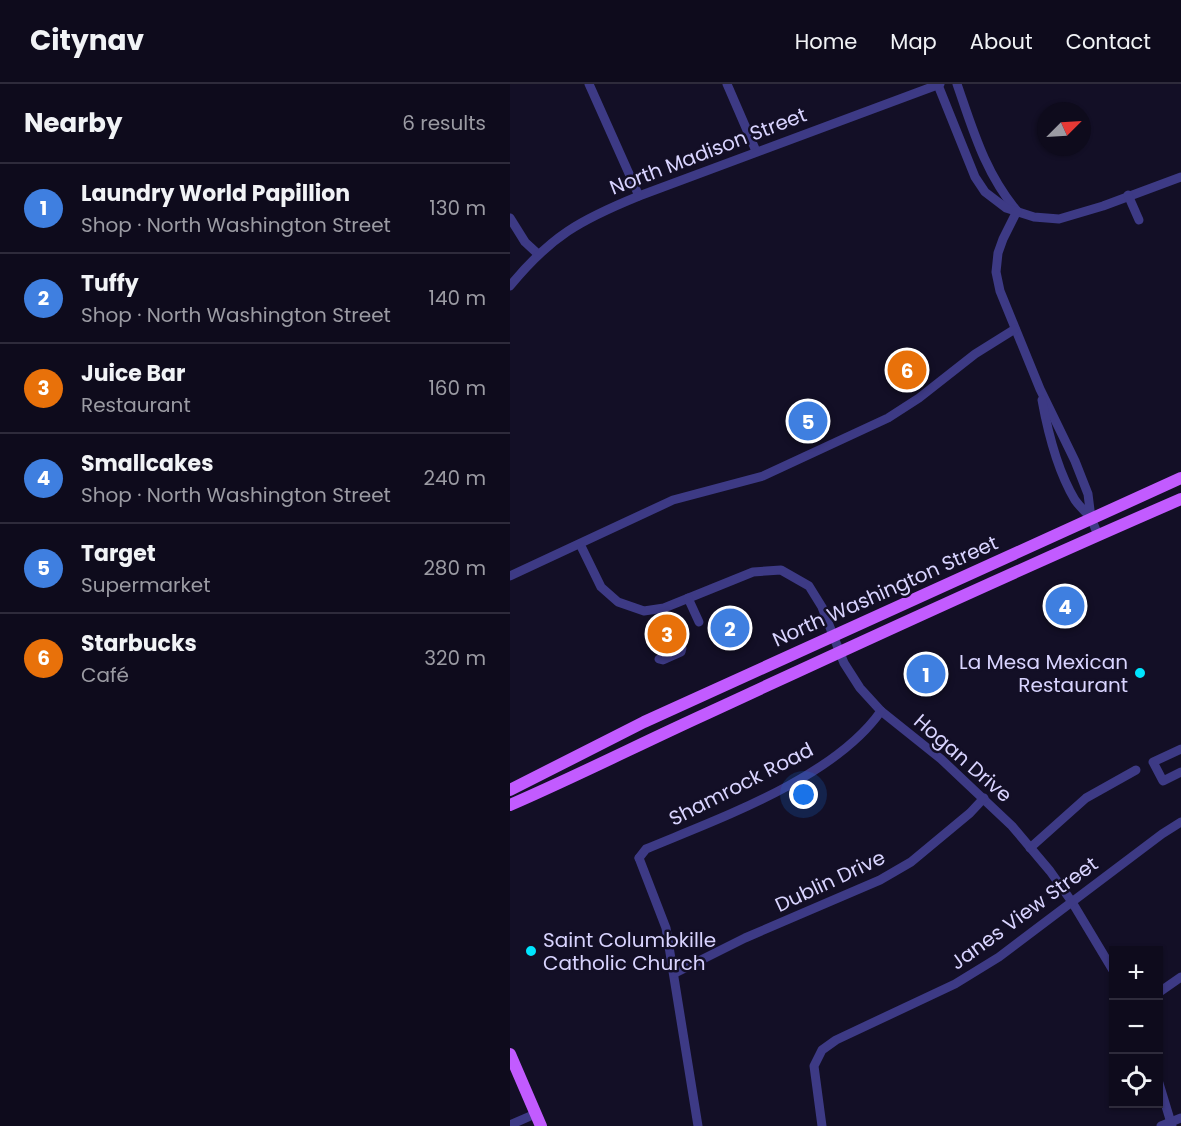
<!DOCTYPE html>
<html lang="en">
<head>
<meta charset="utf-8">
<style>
  :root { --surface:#0e0b1c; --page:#1c1929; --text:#f1f3f6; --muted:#9b9ba3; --line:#2e2b3b; --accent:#7c3aed }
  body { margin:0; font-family:Poppins,sans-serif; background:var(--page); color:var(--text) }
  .controls { position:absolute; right:18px; bottom:18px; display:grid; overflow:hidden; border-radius:0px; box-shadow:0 2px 4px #0004 }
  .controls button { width:54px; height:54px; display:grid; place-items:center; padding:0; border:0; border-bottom:2px solid var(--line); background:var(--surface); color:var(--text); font:30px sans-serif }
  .compass { position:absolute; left:527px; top:18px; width:54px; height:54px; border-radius:50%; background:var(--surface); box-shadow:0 2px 4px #0004; rotate:66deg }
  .you { position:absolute; left:294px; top:711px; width:21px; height:21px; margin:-15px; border:4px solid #fff; border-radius:50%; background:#1a73e8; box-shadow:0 0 0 9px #1a73e833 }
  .badge { display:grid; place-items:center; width:39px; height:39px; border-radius:50%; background:var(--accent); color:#fff; font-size:20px; font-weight:700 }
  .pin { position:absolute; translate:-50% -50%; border:3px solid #fff; box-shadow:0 2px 6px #0006 }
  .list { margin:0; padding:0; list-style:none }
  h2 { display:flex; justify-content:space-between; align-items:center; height:78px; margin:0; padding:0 24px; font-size:26px }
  h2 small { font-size:20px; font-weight:400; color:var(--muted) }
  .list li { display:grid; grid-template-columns:39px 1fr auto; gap:18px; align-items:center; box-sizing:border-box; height:90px; padding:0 24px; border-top:2px solid var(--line) }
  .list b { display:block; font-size:22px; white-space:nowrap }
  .list p { margin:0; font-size:20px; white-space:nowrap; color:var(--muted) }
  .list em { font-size:20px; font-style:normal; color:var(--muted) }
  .icon { flex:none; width:33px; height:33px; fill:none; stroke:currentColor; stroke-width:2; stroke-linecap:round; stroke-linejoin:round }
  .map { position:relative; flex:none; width:671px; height:1042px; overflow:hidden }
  header { display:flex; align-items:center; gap:36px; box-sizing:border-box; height:84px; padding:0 30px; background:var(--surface); border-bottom:2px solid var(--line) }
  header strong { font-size:28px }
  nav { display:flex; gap:33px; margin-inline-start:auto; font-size:21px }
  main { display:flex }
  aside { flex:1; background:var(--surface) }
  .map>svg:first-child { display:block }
</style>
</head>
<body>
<header>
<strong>Citynav</strong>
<nav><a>Home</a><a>Map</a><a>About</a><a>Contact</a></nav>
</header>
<main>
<aside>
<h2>Nearby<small>6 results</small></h2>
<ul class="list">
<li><span class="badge" style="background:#3f7fe0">1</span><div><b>Laundry World Papillion</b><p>Shop · North Washington Street</p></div><em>130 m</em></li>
<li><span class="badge" style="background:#3f7fe0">2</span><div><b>Tuffy</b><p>Shop · North Washington Street</p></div><em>140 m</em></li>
<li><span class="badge" style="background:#e8710a">3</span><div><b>Juice Bar</b><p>Restaurant</p></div><em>160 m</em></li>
<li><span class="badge" style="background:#3f7fe0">4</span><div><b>Smallcakes</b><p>Shop · North Washington Street</p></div><em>240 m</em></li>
<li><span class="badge" style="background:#3f7fe0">5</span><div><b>Target</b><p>Supermarket</p></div><em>280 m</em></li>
<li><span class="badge" style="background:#e8710a">6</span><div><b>Starbucks</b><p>Café</p></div><em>320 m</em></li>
</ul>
</aside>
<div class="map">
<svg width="671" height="1042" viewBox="0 0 671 1042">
  <rect width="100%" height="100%" fill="#130f26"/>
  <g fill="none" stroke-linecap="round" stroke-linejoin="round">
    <!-- minor -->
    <g stroke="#3d3a85" stroke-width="9">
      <polyline points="79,0 129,112"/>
      <polyline points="217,0 246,67"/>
      <path d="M447 0C463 46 475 89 507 127"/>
      <polyline points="428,1 465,93 475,108 496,124 524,133 549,135 593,122 671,93"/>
      <polyline points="618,111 629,136"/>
      <polyline points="507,127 493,155 488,169 486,188 490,207 530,305 565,377 578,410 581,434 588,451"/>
      <polyline points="0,134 15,158 28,170"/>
      <path d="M0 202C41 152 70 136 129 112L430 0"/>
      <path d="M532 316C538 349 547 386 565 416 569 422 576 428 581 434"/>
      <polyline points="70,460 91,503 108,518 134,527 154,524 243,488 271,486 299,502 312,523 334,579 350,604 371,627 431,675 502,742 540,787 562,818 604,888"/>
      <polyline points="0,492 163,416 253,392 378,334 409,314 465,270 505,245"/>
      <polyline points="178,514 189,538"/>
      <polyline points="149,575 153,576 171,568 172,564 161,540 158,539"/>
      <polyline points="671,665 643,678 653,697 671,688"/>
      <polyline points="520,764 576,714 626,686"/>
      <path d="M129 774 136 765C210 734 324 694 371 627"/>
      <polyline points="129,774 156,844 188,1042"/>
      <polyline points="165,889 235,854 370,796 401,778 460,729 474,714"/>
      <polyline points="648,909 671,893"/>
      <polyline points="648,996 662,1042"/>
      <polyline points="0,1041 25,1030"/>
      <polyline points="312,1042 304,982 312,966 326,956 445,900 489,873 652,750 671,738"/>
      <polyline points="651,1042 671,1034"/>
    </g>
    <!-- major -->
    <g stroke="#c25bff" stroke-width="12">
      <polyline points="0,706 134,638 671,394"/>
      <path d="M0 721C67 692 132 659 198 629 355 556 512 484 671 415"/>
      <polyline points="0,970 31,1042"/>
    </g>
  </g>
  <!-- markers -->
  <g fill="#00e5ff" stroke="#130f26" stroke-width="2">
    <circle cx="630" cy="589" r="6"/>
    <circle cx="21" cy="867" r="6"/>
  </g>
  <g text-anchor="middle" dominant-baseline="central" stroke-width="5" stroke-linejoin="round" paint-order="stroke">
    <!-- street labels -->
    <g font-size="20" fill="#d9d4ff" stroke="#130f26">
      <text transform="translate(198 67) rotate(-21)">North Madison Street</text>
      <text transform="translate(375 507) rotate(-24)">North Washington Street</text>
      <text transform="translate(453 674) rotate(41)">Hogan Drive</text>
      <text transform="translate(231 700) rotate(-27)">Shamrock Road</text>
      <text transform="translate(320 797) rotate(-25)">Dublin Drive</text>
      <text transform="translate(514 829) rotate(-36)">Janes View Street</text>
    </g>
    <!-- poi labels -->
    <g font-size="20" fill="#d9d4ff" stroke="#130f26" text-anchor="end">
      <text x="618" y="578">La Mesa Mexican<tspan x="618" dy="23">Restaurant</tspan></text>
      <text x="33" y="856" text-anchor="start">Saint Columbkille<tspan x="33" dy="23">Catholic Church</tspan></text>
    </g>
  </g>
</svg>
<div class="controls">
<button>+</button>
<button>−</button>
<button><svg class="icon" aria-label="locate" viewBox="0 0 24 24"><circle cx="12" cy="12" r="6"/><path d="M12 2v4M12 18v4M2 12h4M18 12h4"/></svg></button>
</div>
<svg class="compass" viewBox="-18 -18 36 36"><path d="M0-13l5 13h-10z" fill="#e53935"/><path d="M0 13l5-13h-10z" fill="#9b9ba3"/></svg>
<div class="you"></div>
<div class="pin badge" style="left:416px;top:590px;background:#3f7fe0">1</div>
<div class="pin badge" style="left:220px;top:544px;background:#3f7fe0">2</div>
<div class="pin badge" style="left:157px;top:550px;background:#e8710a">3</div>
<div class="pin badge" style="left:555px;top:522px;background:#3f7fe0">4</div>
<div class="pin badge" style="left:298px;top:337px;background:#3f7fe0">5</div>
<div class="pin badge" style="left:397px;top:286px;background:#e8710a">6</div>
</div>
</main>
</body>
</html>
